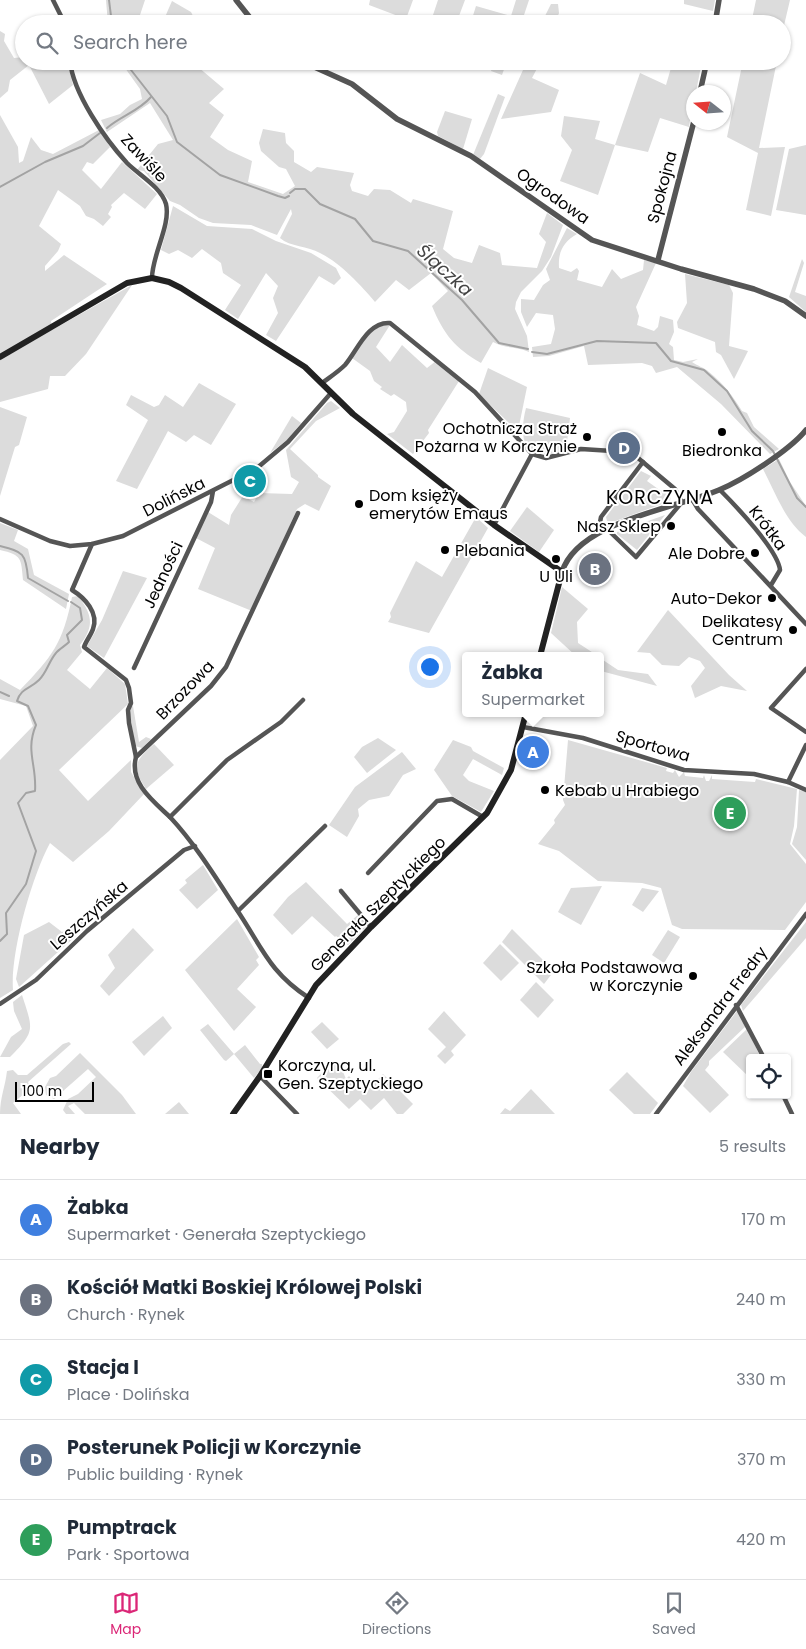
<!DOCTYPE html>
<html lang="en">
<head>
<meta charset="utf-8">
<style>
  :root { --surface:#fff; --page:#f2f2f3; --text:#1f2937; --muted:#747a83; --line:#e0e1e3; --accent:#db2777 }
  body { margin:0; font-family:Poppins,sans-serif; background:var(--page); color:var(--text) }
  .controls { position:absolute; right:15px; bottom:15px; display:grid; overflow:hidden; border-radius:5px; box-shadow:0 1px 4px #0004 }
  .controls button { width:45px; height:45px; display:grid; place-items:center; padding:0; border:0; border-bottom:1px solid var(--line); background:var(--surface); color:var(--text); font:25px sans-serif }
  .compass { position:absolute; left:686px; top:85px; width:45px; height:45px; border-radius:50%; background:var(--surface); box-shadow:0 1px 4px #0004; rotate:287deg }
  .scale { position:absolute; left:15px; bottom:12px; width:79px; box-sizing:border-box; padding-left:5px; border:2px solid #000; border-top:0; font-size:14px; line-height:18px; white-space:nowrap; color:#000; -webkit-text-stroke:4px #fff; paint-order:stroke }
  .you { position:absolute; left:429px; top:666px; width:18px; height:18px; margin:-12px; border:4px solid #fff; border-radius:50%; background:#1a73e8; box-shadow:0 0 0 8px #1a73e833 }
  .badge { display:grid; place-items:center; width:32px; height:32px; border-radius:50%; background:var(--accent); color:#fff; font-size:16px; font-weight:700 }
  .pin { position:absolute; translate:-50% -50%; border:2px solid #fff; box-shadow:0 1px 5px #0006 }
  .popup { position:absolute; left:462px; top:652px; width:142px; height:65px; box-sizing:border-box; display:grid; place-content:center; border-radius:5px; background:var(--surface); filter:drop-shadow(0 1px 4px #0005); font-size:16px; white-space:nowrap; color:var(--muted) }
  .popup b { font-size:19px; color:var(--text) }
  .popup::after { content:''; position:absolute; left:50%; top:100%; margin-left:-10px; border:10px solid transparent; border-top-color:var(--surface) }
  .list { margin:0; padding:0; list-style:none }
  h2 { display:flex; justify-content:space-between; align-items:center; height:65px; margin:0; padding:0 20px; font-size:21px }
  h2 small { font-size:16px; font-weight:400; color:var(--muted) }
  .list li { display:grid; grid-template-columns:32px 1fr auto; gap:15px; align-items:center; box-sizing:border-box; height:80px; padding:0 20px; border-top:1px solid var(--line) }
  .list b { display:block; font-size:19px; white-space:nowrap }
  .list p { margin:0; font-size:16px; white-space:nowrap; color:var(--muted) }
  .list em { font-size:16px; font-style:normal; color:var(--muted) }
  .icon { flex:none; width:28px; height:28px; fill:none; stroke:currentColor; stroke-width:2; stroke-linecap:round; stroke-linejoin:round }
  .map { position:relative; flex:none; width:806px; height:1114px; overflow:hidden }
  .search { position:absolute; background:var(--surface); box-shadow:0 1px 4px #0004; left:15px; right:15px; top:15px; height:55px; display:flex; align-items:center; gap:12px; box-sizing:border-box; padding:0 18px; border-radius:28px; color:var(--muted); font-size:19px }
  .sheet { height:465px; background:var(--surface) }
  nav { display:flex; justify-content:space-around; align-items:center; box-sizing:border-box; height:70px; border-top:1px solid var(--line); background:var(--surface); font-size:14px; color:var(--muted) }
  nav a { display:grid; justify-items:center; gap:2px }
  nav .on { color:var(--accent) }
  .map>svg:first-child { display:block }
</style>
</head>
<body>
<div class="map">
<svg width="806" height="1114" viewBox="0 0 806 1114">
  <rect width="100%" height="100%" fill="#fff"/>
  <!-- green -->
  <g fill="#dcdcdc">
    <polygon points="106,0 145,0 137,24 108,24"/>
    <polygon points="370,0 413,0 406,19 369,5"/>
    <polygon points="438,0 465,0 456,24 430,24"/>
    <polygon points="516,0 529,0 521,24 471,22 476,6 511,16"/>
    <polygon points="684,0 715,0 713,11 684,4"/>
    <polygon points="756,0 790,0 782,34 782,24 751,24"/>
    <polygon points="172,1 191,12 197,24 162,24"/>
    <polygon points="551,4 558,4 559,13 555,24 541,24"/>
    <polygon points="0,31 5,34 4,41 14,58 24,57 24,61 67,61 73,85 49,104 29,65 10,80 8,91 0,98"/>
    <path d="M120 61H191L224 89 209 103 224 115 210 137 228 150 252 161 248 182 283 194 295 186 286 169 279 167 261 151 259 143 263 129 285 133 286 143 294 151V162L311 172 317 167 354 173 350 185 352 191 368 196 374 189 390 190 411 203 413 199 453 211 443 249 454 258 472 263 479 245 500 253 502 265 537 268 546 242 539 234 547 213 563 225 551 257 542 271 521 292 516 302 515 309 527 336 529 352C517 346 505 349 493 342L481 363C455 348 444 335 432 306L448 291 431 273 409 290 396 280 375 302C361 285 339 262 320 253 308 246 290 247 280 238L292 214 291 209 277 235 251 225 213 223 199 218 180 205 170 201 144 171 137 170 158 144 173 140 150 103 107 132 101 120 120 114 130 105 142 99 140 89Z"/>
    <polygon points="494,61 507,61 502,75 491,71"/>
    <polygon points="527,61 541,61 532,78 559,90 551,112 501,119"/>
    <polygon points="673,61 702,61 696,92 694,92 689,127 660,118 648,152 615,145 598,195 560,181 572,150 561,136 564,116 600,121 595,139 615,145 640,73 666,85"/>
    <polygon points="743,61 777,61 759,148 785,147 771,216 746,210 758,153 727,137"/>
    <polygon points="498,94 505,97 484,154 480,159 473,155"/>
    <polygon points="445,111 472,119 463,149 438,136 437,132"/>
    <polygon points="0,115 18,147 19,163 23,161 31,137 41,150 53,154 99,130 110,147 93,164 87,162 82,170 101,189 122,162 157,194 145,209 124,193 111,205 112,207 108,214 111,217 103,226 94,219 86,216 80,206 58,190 39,226 61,244 58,251 45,266 45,271 64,255 107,284 51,321 52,330 132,285 86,354 65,376 50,376 48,389 0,402"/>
    <polygon points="806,145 806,215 776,210 789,149"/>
    <polygon points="173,206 207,226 252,229 276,241 311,253 336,268 341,278 334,285 319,276 276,341 266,335 278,313 273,298 278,286 266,273 238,319 225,310 241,285 223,273 221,263 202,249 192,258 178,250 169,254 161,250"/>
    <path d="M567 228 577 234C563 242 558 252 559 268L571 272 577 268 579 271 577 280 602 287 612 269 621 279 643 270 644 260 656 263 636 307 639 316 637 325 654 331 658 327 660 316 673 320 674 332 669 344 673 347 674 360 683 362 698 359 692 362C697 366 704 367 709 372 723 383 733 396 742 411L747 413 754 427 779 449 770 454 721 404 677 367 656 373 652 366 642 363 588 365 584 346 549 356 533 357 532 347 551 344 555 329 553 315 536 313 527 327 521 312V299L534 300 543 285 550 280 546 269Z"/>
    <polygon points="802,259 804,263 795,292 806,296 806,312 789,297"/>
    <polygon points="685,274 729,285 733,293 729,346 748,351 734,379 721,355 716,352 715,342 678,328 677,322 687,303"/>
    <path d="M390 325 376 347 390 362 402 345 427 368 436 361 459 381 428 430 429 433 413 454 387 434 394 432 407 411 406 402 394 394 391 396 380 389 382 387 374 381 370 371 352 358C362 345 371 324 390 325Z"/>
    <polygon points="488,368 527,387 519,426 513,427 479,394"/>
    <polygon points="199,383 236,404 211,445 194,435 186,442 168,431 137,489 116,481 148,420 126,405 131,395 154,407 159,405 165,395 183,407"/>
    <polygon points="331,401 340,408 316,421 290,449 318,475 318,477 331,486 319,511 305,504 297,509 252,611 198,589 215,548 196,538 208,512 229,525 231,515 243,496 254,502 259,493 292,494 299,482 291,477 286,450 327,403"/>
    <polygon points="0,407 27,417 19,445 15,447 0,496"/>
    <path d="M526 408 570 418 566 449C527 466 517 443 526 408Z"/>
    <polygon points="292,416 301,423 287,440 270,453"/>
    <path d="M779 459 790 482 806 506V537C785 521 775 492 763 469Z"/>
    <polygon points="641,471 651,476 647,481 661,491 664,488 671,494 670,501 610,523 607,521 606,517"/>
    <polygon points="527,507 554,530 539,552 510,531"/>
    <polygon points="665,515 637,550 617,534 617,532"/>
    <polygon points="476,517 488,528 429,633 388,622 391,617 390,613 416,561 442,577"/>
    <path d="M0 523 18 530 14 541 28 549 34 575 69 594 66 609 23 580C21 558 22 555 0 550Z"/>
    <polygon points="123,571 147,578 104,658 87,646 102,620"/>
    <polygon points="562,587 588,609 577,622 578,643 598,656 576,656 551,633"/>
    <path d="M78 596C92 614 95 626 80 645L82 652 67 670 90 689 107 668 125 684 128 704 59 770 88 801 131 760V772L144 794 109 831 73 862 50 843C32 876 10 953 13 990L0 998V760L33 726 26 706 0 699V679L20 690C52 657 63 643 72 597Z"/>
    <polygon points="668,610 729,675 747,691 721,686 695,698 691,686 705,668 700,661 689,657 679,666 662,665 650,653 637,652"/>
    <polygon points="600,658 618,670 648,674 657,686 601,671"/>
    <polygon points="133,706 139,742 146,737 151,739 142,748 135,746 130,714 131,707"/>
    <polygon points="378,738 396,750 367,773 354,757 362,747"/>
    <polygon points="453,740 471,747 473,751 504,768 502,775 473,759 463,775 469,781 494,791 481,812 452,796 434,770"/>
    <polygon points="568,740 667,768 666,771 673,773 675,770 679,777 684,772 685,776 703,778 704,775 706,781 709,781 712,775 712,779 755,782 756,779 797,789 794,826 790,844 806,864 806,902 785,930 682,929 672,925 661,888 642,883 598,881 559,851 538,844 555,823 554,820 565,805 563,800"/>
    <path d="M154 744 174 765 146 789C131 766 135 761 154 744Z"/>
    <polygon points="402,752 416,769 403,775 389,796 369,800 358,809 359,816 347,837 329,825 355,787"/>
    <polygon points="799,790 806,792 806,860 792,844 797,827"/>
    <polygon points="203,865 218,890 197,909 179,890 187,883 185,880"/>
    <polygon points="306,882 347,924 358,915 367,926 348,945 336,936 335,937 312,916 292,935 273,915 288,897"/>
    <polygon points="602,886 581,925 558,912 571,888"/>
    <polygon points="642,888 659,891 643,912 632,905"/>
    <polygon points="81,919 87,926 19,987 16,979 24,935 49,922 62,932"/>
    <polygon points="237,919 259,957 256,960 259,965 237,989 256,1007 234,1031 185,970"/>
    <polygon points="806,922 806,938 743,1011 741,1005"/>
    <polygon points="133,928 154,950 109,996 100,986 115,968 108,955"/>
    <polygon points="512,929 554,971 544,984 502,942"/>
    <polygon points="668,930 680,937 664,963 652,955"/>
    <polygon points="500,944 519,963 501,981 483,963"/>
    <polygon points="536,982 554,1000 538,1018 520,1000"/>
    <path d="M22 995C33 1029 36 1031 10 1057H0L11 1037 22 1029 14 1011 13 1002Z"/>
    <polygon points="444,1011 466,1035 451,1051 454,1055 445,1064 437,1056 446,1047 428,1029"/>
    <polygon points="737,1011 746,1026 709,1061 709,1065 705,1070 729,1095 710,1113 683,1086 691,1072"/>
    <polygon points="163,1016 172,1028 144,1056 132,1042"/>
    <polygon points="322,1022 339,1039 327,1049 311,1032"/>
    <polygon points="208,1024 234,1054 245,1045 260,1064 262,1064 262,1068 254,1078 234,1054 226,1061 224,1060 200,1030"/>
    <polygon points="747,1029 761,1058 750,1058 750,1074 748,1076 723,1052"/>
    <path d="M69 1042 71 1044 28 1082 31 1088 13 1103 21 1114H0C0 1097 5 1088 7 1071L13 1070 18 1075H27L63 1044Z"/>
    <polygon points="80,1053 122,1095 136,1114 85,1114 74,1103 68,1106 75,1114 66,1114 63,1110 68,1099 78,1094 96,1077 88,1069 54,1099 46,1095 45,1087 50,1078 56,1076"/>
    <polygon points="333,1060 343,1072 346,1079 349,1076 364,1094 383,1074 413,1104 403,1114 397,1114 384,1098 371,1110 360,1099 349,1109 317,1078"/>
    <polygon points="627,1072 658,1103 650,1114 634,1114 609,1090"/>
    <polygon points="531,1089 555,1114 500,1114 505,1108 510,1111"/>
    <polygon points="179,1102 189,1114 165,1114"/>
  </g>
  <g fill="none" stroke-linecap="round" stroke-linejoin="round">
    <!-- stream -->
    <g stroke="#a3a3a3" stroke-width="2">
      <polyline points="109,0 112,24"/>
      <polyline points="124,61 167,116 177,142 220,175 278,196 285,198 289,196"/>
      <path d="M107 128C121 116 139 111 151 97"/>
      <polyline points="0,187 45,162 83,146 100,133"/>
      <polyline points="290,193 295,189 305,189 320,204 355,219 373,241 408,251 462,300 499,343 528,349"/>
      <polyline points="532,352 547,354 597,341 656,343 671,361 704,370 727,391 752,431 773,451 797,498 806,507"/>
      <path d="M0 546C23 552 26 553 28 578L68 601"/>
      <polyline points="0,692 9,696"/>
      <path d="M0 941 7 934 6 913 26 884 36 851 18 803 26 793 35 791C37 765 25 751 36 725L28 706 17 701C21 688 30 689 39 680 47 672 49 661 56 653 59 649 65 646 69 642L67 635 82 620 80 608 71 602"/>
    </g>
    <!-- minor -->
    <g stroke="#555" stroke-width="4.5">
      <polyline points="53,0 65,24"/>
      <path d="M70 61C73 93 105 139 127 163 139 175 161 187 166 204 171 225 152 255 152 278"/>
      <path d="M322 383C330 377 338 372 345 365 357 351 368 321 390 323L475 392 532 454"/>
      <path d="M720 490C735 505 778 550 780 570L771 585"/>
      <polyline points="692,499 698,509 806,624"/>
      <polyline points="0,519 50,541 70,546 92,544 123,536 257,468 288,442 331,393"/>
      <polyline points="494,525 532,454 546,458 581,449 628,452 638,458 675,489 682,502 636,557 607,529"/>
      <polyline points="598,533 601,517 643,462"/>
      <path d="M92 544 72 590C85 598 99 613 93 629 91 635 86 641 84 647L126 680 129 688 131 703 128 710 129 723 136 757"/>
      <polyline points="134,668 211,502 213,491"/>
      <polyline points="806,669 771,708 806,732"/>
      <path d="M303 700 281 722 227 760 170 817C196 845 216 878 237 910 262 947 269 972 309 998"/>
      <polyline points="523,727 583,738 684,770 754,774 788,782 806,790"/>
      <polyline points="788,782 806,745"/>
      <path d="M170 817C153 801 129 783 136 757L211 686 226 667 298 513"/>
      <polyline points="368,873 437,801 452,799 483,817"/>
      <polyline points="341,891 371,927"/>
      <polyline points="238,911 325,826"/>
      <polyline points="0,1004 36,980 87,931 184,850 195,846"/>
      <polyline points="736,1005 764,1058"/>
      <polyline points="260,1076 297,1114"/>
      <polyline points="783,1095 792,1114"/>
      <polyline points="656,1114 806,914"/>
    </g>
    <!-- tertiary -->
    <g stroke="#555" stroke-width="5.5">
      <polyline points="236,0 255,24"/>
      <polyline points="715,24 719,0"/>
      <polyline points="301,61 352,84 397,119 471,156 592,240 681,269 754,289 785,301 806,316"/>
      <polyline points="700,92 707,61"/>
      <polyline points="658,260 694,121"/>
      <path d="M562 572C578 521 675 509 719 490 743 480 790 450 806 430"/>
    </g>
    <!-- secondary -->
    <g stroke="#222" stroke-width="6">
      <polyline points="0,357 127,283 152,278 169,282 181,288 305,367 353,414 494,525 562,572 540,656"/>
      <polyline points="233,1114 260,1076 316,985 371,927 487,813 511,770 526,713"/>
    </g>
  </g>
  <!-- markers -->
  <g fill="#000" stroke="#fff" stroke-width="2">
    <circle cx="722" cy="432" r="5"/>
    <circle cx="587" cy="437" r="5"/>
    <circle cx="359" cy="504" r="5"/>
    <circle cx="671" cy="526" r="5"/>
    <circle cx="445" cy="550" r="5"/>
    <circle cx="755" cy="553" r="5"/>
    <circle cx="556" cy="559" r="5"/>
    <circle cx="772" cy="598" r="5"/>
    <circle cx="793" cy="630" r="5"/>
    <circle cx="545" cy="790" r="5"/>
    <circle cx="693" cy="976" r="5"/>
    <rect x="263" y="1069" width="10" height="10" rx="2.5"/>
  </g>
  <g text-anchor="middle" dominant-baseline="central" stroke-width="4" stroke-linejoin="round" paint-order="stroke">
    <!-- street labels -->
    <g font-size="16" fill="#000" stroke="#fff">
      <text transform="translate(144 158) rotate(47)">Zawiśle</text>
      <text transform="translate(662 187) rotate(-75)">Spokojna</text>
      <text transform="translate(553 196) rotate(35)">Ogrodowa</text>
      <text transform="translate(174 497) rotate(-27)">Dolińska</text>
      <text transform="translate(768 528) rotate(53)">Krótka</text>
      <text transform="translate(163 575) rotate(-65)">Jedności</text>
      <text transform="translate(185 690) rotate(-46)">Brzozowa</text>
      <text transform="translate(653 746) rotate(16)">Sportowa</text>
      <text transform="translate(378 904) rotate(-45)">Generała Szeptyckiego</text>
      <text transform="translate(89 915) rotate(-41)">Leszczyńska</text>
      <text transform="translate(720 1006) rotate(-53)">Aleksandra Fredry</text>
    </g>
    <!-- poi labels -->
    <g font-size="16" fill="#000" stroke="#fff" text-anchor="end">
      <text x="577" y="428">Ochotnicza Straż<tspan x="577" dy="18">Pożarna w Korczynie</tspan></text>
      <text x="722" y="450" text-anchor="middle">Biedronka</text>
      <text x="369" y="495" text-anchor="start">Dom księży<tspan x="369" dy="18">emerytów Emaus</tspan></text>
      <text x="661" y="526">Nasz Sklep</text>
      <text x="455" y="550" text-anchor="start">Plebania</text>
      <text x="745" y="553">Ale Dobre</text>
      <text x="556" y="576" text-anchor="middle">U Uli</text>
      <text x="762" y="598">Auto-Dekor</text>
      <text x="783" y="621">Delikatesy<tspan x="783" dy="18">Centrum</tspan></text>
      <text x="555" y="790" text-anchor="start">Kebab u Hrabiego</text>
      <text x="683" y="967">Szkoła Podstawowa<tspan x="683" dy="18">w Korczynie</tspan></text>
      <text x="278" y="1065" text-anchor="start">Korczyna, ul.<tspan x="278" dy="18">Gen. Szeptyckiego</tspan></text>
    </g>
    <!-- water labels -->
    <g font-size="18" font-style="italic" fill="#444" stroke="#fff">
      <text transform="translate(445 270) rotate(42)">Ślączka</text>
    </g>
    <!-- quarter labels -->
    <g font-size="19" letter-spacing="1" fill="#000" stroke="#fff">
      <text x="660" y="497">KORCZYNA</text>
    </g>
  </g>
</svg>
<div class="controls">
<button><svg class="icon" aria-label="locate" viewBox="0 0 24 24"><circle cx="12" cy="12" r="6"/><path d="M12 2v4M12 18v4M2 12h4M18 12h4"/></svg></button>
</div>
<svg class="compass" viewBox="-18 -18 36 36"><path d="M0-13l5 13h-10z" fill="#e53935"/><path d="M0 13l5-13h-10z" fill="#747a83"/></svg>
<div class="scale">100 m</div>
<div class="you"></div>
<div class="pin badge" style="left:533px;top:752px;background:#3f7fe0">A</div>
<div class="popup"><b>Żabka</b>Supermarket</div>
<div class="pin badge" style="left:595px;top:569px;background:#6b7280">B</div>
<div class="pin badge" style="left:250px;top:481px;background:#0f9aa8">C</div>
<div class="pin badge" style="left:624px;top:448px;background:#5c6f8a">D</div>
<div class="pin badge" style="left:730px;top:813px;background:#2e9e5b">E</div>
<div class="search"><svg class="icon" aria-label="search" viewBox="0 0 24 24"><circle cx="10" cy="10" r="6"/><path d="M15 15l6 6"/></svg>Search here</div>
</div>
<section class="sheet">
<h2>Nearby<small>5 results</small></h2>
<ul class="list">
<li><span class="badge" style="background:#3f7fe0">A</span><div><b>Żabka</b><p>Supermarket · Generała Szeptyckiego</p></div><em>170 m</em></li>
<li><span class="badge" style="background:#6b7280">B</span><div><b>Kościół Matki Boskiej Królowej Polski</b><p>Church · Rynek</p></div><em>240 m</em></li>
<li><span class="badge" style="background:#0f9aa8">C</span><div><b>Stacja I</b><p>Place · Dolińska</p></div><em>330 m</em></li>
<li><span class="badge" style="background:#5c6f8a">D</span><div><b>Posterunek Policji w Korczynie</b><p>Public building · Rynek</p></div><em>370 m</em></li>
<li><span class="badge" style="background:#2e9e5b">E</span><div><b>Pumptrack</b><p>Park · Sportowa</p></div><em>420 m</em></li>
</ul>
</section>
<nav>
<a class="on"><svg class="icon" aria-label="map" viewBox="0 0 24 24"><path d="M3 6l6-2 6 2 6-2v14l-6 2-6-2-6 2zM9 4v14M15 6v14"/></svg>Map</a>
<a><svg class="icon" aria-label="directions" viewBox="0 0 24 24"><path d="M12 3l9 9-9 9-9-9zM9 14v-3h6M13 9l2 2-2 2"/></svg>Directions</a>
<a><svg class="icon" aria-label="saved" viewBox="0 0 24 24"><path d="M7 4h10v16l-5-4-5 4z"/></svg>Saved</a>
</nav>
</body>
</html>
